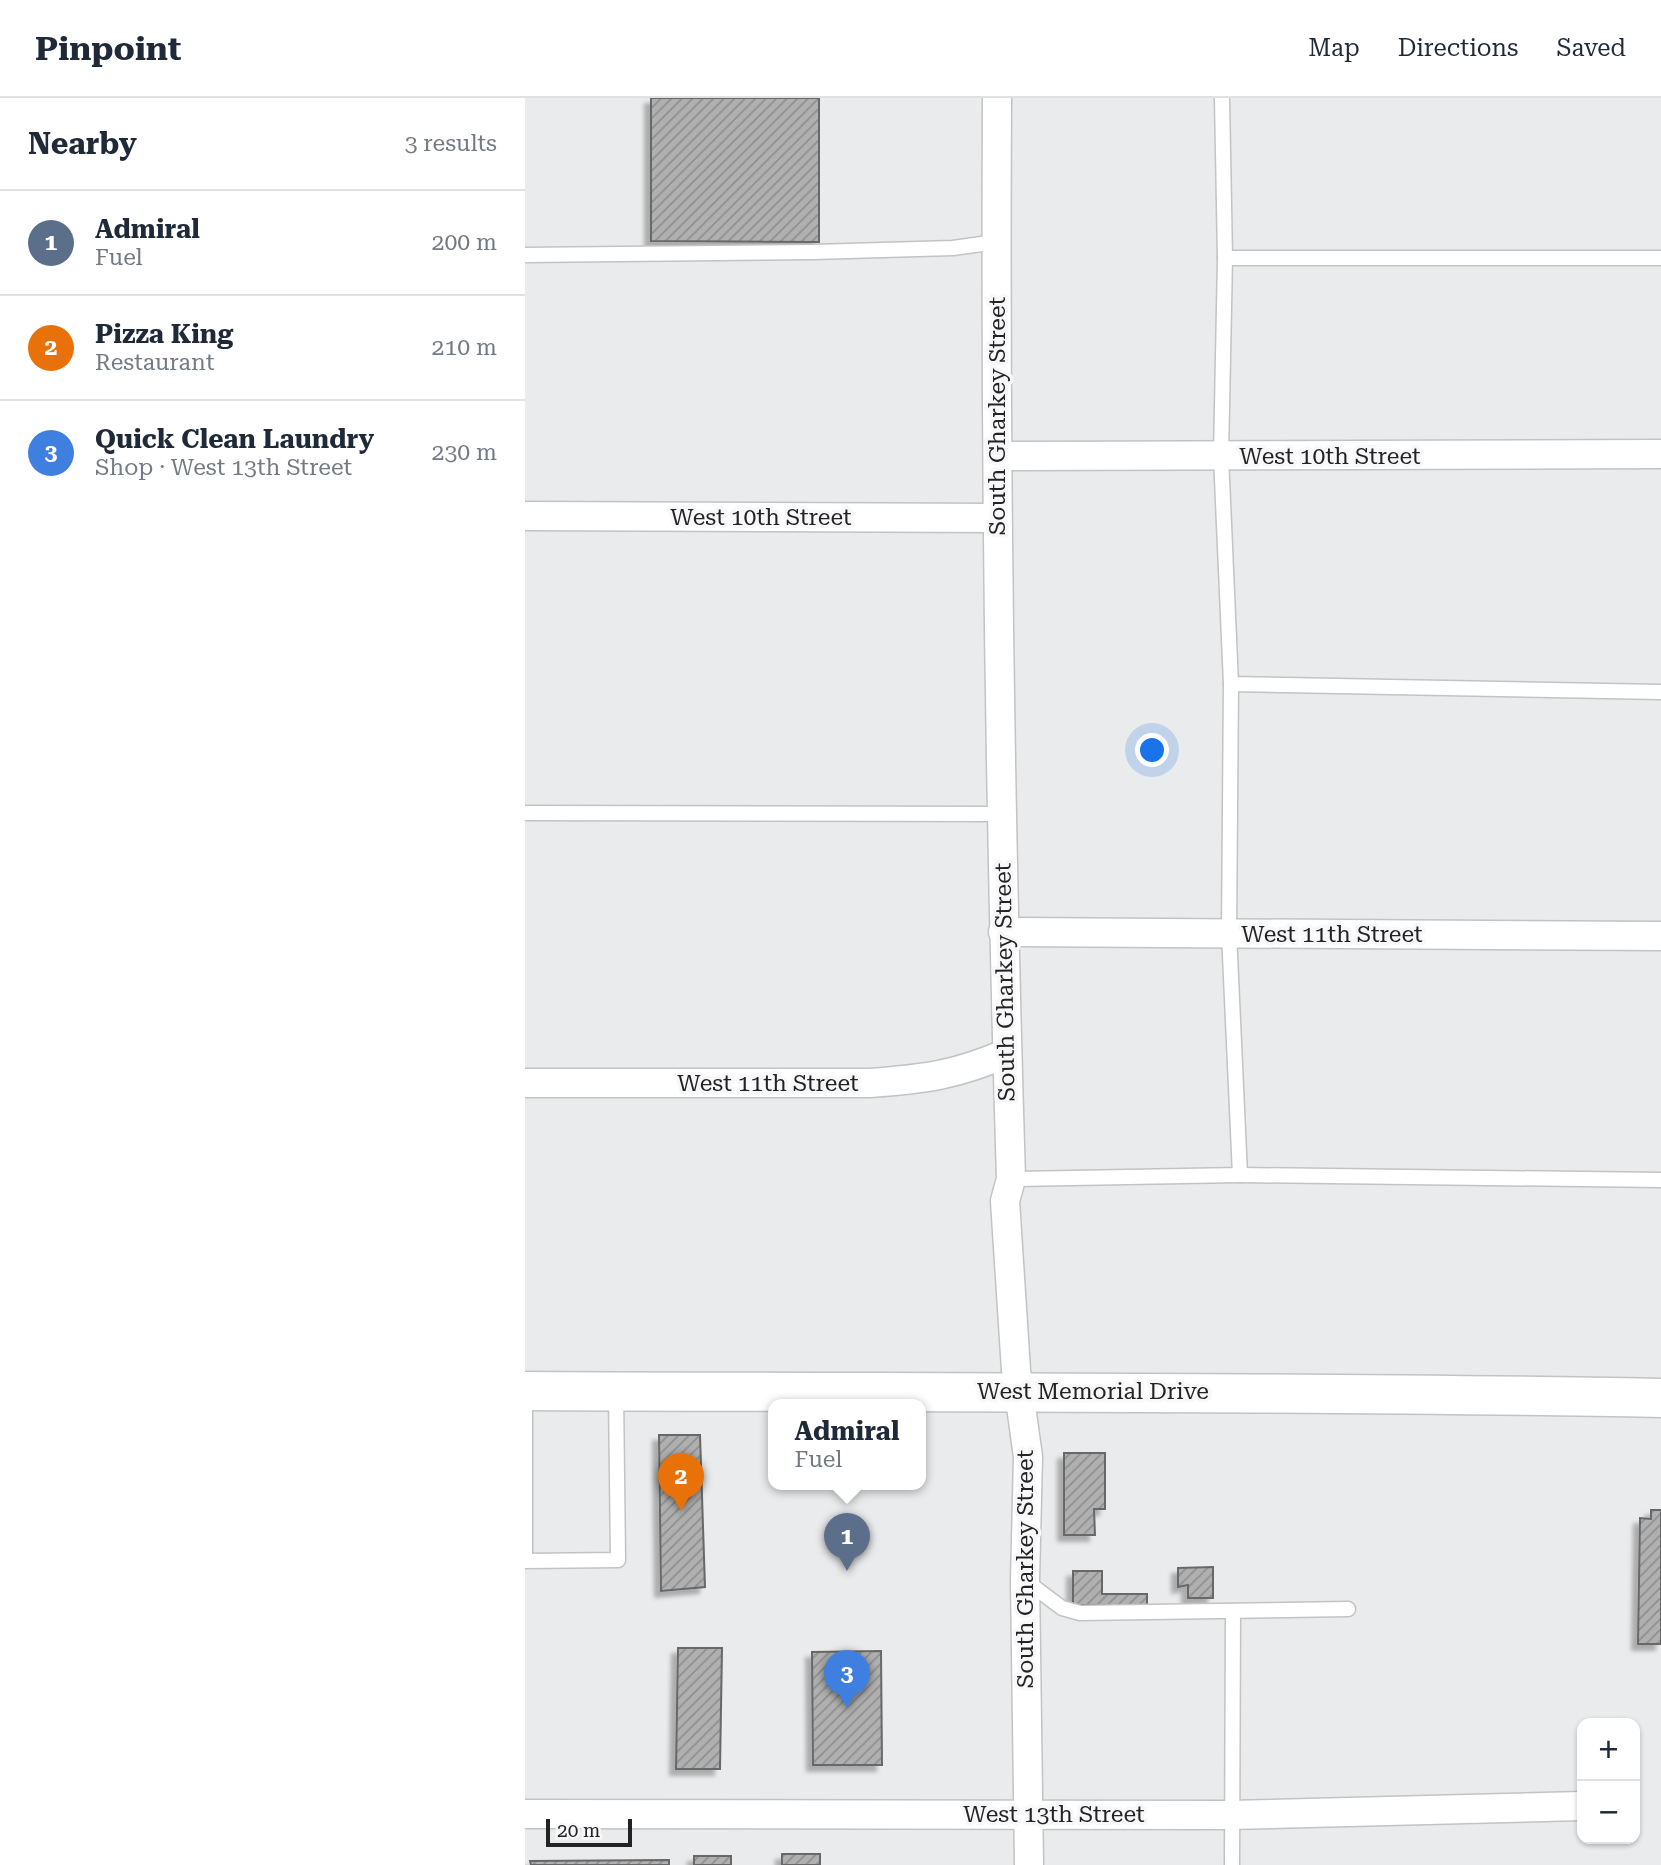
<!DOCTYPE html>
<html lang="en">
<head>
<meta charset="utf-8">
<style>
  :root { --surface:#fff; --page:#f6f6f7; --text:#1f2937; --muted:#747a83; --line:#e0e1e3; --accent:#1a73e8 }
  body { margin:0; font-family:"Roboto Serif",serif; background:var(--page); color:var(--text) }
  .controls { position:absolute; right:21px; bottom:21px; display:grid; overflow:hidden; border-radius:14px; box-shadow:0 2px 5px #0004 }
  .controls button { width:63px; height:63px; display:grid; place-items:center; padding:0; border:0; border-bottom:2px solid var(--line); background:var(--surface); color:var(--text); font:35px sans-serif }
  .scale { position:absolute; left:21px; bottom:18px; width:86px; box-sizing:border-box; padding-left:7px; border:4px solid #232323; border-top:0; font-size:19px; line-height:24px; white-space:nowrap; color:#232323; -webkit-text-stroke:5px #f8f8fa; paint-order:stroke }
  .you { position:absolute; left:628px; top:653px; width:24px; height:24px; margin:-18px; border:5px solid #fff; border-radius:50%; background:#1a73e8; box-shadow:0 0 0 10px #1a73e833 }
  .badge { display:grid; place-items:center; width:46px; height:46px; border-radius:50%; background:var(--accent); color:#fff; font-size:23px; font-weight:700 }
  .pin { position:absolute; translate:-50% -58px; filter:drop-shadow(0 2px 4px #0008) }
  .pin::after { content:''; position:absolute; top:37px; width:24px; height:21px; background:inherit; clip-path:polygon(0 0,100% 0,50% 100%) }
  .popup { position:absolute; left:243px; top:1301px; width:158px; height:91px; box-sizing:border-box; display:grid; place-content:center; border-radius:14px; background:var(--surface); filter:drop-shadow(0 2px 5px #0005); font-size:23px; white-space:nowrap; color:var(--muted) }
  .popup b { font-size:26px; color:var(--text) }
  .popup::after { content:''; position:absolute; left:50%; top:100%; margin-left:-14px; border:14px solid transparent; border-top-color:var(--surface) }
  .list { margin:0; padding:0; list-style:none }
  h2 { display:flex; justify-content:space-between; align-items:center; height:91px; margin:0; padding:0 28px; font-size:30px }
  h2 small { font-size:23px; font-weight:400; color:var(--muted) }
  .list li { display:grid; grid-template-columns:46px 1fr auto; gap:21px; align-items:center; box-sizing:border-box; height:105px; padding:0 28px; border-top:2px solid var(--line) }
  .list b { display:block; font-size:26px; white-space:nowrap }
  .list p { margin:0; font-size:23px; white-space:nowrap; color:var(--muted) }
  .list em { font-size:23px; font-style:normal; color:var(--muted) }
  .map { position:relative; flex:none; width:1136px; height:1767px; overflow:hidden }
  header { display:flex; align-items:center; gap:42px; box-sizing:border-box; height:98px; padding:0 35px; background:var(--surface); border-bottom:2px solid var(--line) }
  header strong { font-size:33px }
  nav { display:flex; gap:38px; margin-inline-start:auto; font-size:24px }
  main { display:flex }
  aside { flex:1; background:var(--surface) }
  .map>svg:first-child { display:block }
</style>
</head>
<body>
<header>
<strong>Pinpoint</strong>
<nav><a>Map</a><a>Directions</a><a>Saved</a></nav>
</header>
<main>
<aside>
<h2>Nearby<small>3 results</small></h2>
<ul class="list">
<li><span class="badge" style="background:#5c6f8a">1</span><div><b>Admiral</b><p>Fuel</p></div><em>200 m</em></li>
<li><span class="badge" style="background:#e8710a">2</span><div><b>Pizza King</b><p>Restaurant</p></div><em>210 m</em></li>
<li><span class="badge" style="background:#3f7fe0">3</span><div><b>Quick Clean Laundry</b><p>Shop · West 13th Street</p></div><em>230 m</em></li>
</ul>
</aside>
<div class="map">
<svg width="1136" height="1767" viewBox="0 0 1136 1767">
  <defs>
    <pattern id="building-hatch" width="6" height="6" patternUnits="userSpaceOnUse" patternTransform="scale(1.75)"><rect width="6" height="6" fill="#b0b0b1"/><path d="M-1 1l2-2M0 6l6-6M5 7l2-2" fill="none" stroke="#8f8f90"/></pattern>
    <filter id="shadow"><feDropShadow dx="-6" dy="6" stdDeviation="2" flood-color="#0004"/></filter>
  </defs>
  <rect width="100%" height="100%" fill="#eaebec"/>
  <!-- building -->
  <g fill="url(#building-hatch)" stroke="#686869" stroke-width="2" filter="url(#shadow)">
    <polygon points="126,0 294,0 294,144 126,143"/>
    <polygon points="134,1337 175,1337 180,1489 136,1493"/>
    <polygon points="539,1355 580,1355 580,1411 569,1411 570,1437 539,1437"/>
    <polygon points="1126,1412 1136,1412 1136,1546 1113,1546 1115,1420 1126,1421"/>
    <polygon points="688,1469 688,1500 663,1500 663,1487 653,1489 653,1470"/>
    <polygon points="548,1473 577,1473 577,1496 622,1496 622,1507 548,1507"/>
    <polygon points="153,1550 197,1550 195,1671 151,1671"/>
    <polygon points="356,1553 357,1667 288,1667 287,1554"/>
    <rect x="257" y="1756" width="38" height="11"/>
    <rect x="169" y="1758" width="37" height="9"/>
    <polygon points="144,1762 144,1767 6,1767 5,1763"/>
  </g>
  <g fill="none" stroke-linecap="round" stroke-linejoin="round">
    <defs>
      <g id="service">
        <polyline points="697,0 700,160 1136,160"/>
        <polyline points="0,157 288,154 428,150 471,144"/>
        <polyline points="700,160 696,358 706,586 1136,594"/>
        <polyline points="0,715 477,716"/>
        <polyline points="715,1077 1136,1082"/>
        <polyline points="486,1081 715,1077 704,835 706,586"/>
        <polyline points="0,1295 0,1463 93,1462 91,1296"/>
        <polyline points="501,1483 537,1510 555,1515 823,1511"/>
        <polyline points="707,1767 708,1513"/>
      </g>
      <g id="minor">
        <path d="M472 0C470 360 475 720 486 1081L480 1103 491 1272 503 1359 500 1482 504 1767"/>
        <polyline points="474,358 1136,356"/>
        <polyline points="0,418 472,420"/>
        <polyline points="478,834 1136,838"/>
        <path d="M0 985H345C400 981 431 977 482 955"/>
        <polyline points="0,1716 705,1717 1057,1708"/>
      </g>
      <path id="secondary" d="M0 1293C379 1295 757 1293 1136 1300"/>
    </defs>
    <!-- service casing -->
    <use href="#service" stroke="#c3c3c4" stroke-width="17"/>
    <!-- minor casing -->
    <use href="#minor" stroke="#c3c3c4" stroke-width="31"/>
    <!-- secondary casing -->
    <use href="#secondary" stroke="#c3c3c4" stroke-width="41"/>
    <!-- service -->
    <use href="#service" stroke="#fff" stroke-width="14"/>
    <!-- minor -->
    <use href="#minor" stroke="#fff" stroke-width="28"/>
    <!-- secondary -->
    <use href="#secondary" stroke="#fff" stroke-width="38"/>
  </g>
  <g text-anchor="middle" dominant-baseline="central" stroke-width="7" stroke-linejoin="round" paint-order="stroke">
    <!-- street labels -->
    <g font-size="23" fill="#232323" stroke="#f8f8fa">
      <text transform="translate(472 318) rotate(-90)">South Gharkey Street</text>
      <text x="805" y="358">West 10th Street</text>
      <text x="236" y="419">West 10th Street</text>
      <text x="807" y="836">West 11th Street</text>
      <text transform="translate(480 884) rotate(-91)">South Gharkey Street</text>
      <text x="243" y="985">West 11th Street</text>
      <text x="568" y="1293">West Memorial Drive</text>
      <text transform="translate(500 1471) rotate(-90)">South Gharkey Street</text>
      <text x="529" y="1716">West 13th Street</text>
    </g>
  </g>
</svg>
<div class="controls">
<button>+</button>
<button>−</button>
</div>
<div class="scale">20 m</div>
<div class="you"></div>
<div class="pin badge" style="left:322px;top:1473px;background:#5c6f8a">1</div>
<div class="popup"><b>Admiral</b>Fuel</div>
<div class="pin badge" style="left:156px;top:1413px;background:#e8710a">2</div>
<div class="pin badge" style="left:322px;top:1610px;background:#3f7fe0">3</div>
</div>
</main>
</body>
</html>
